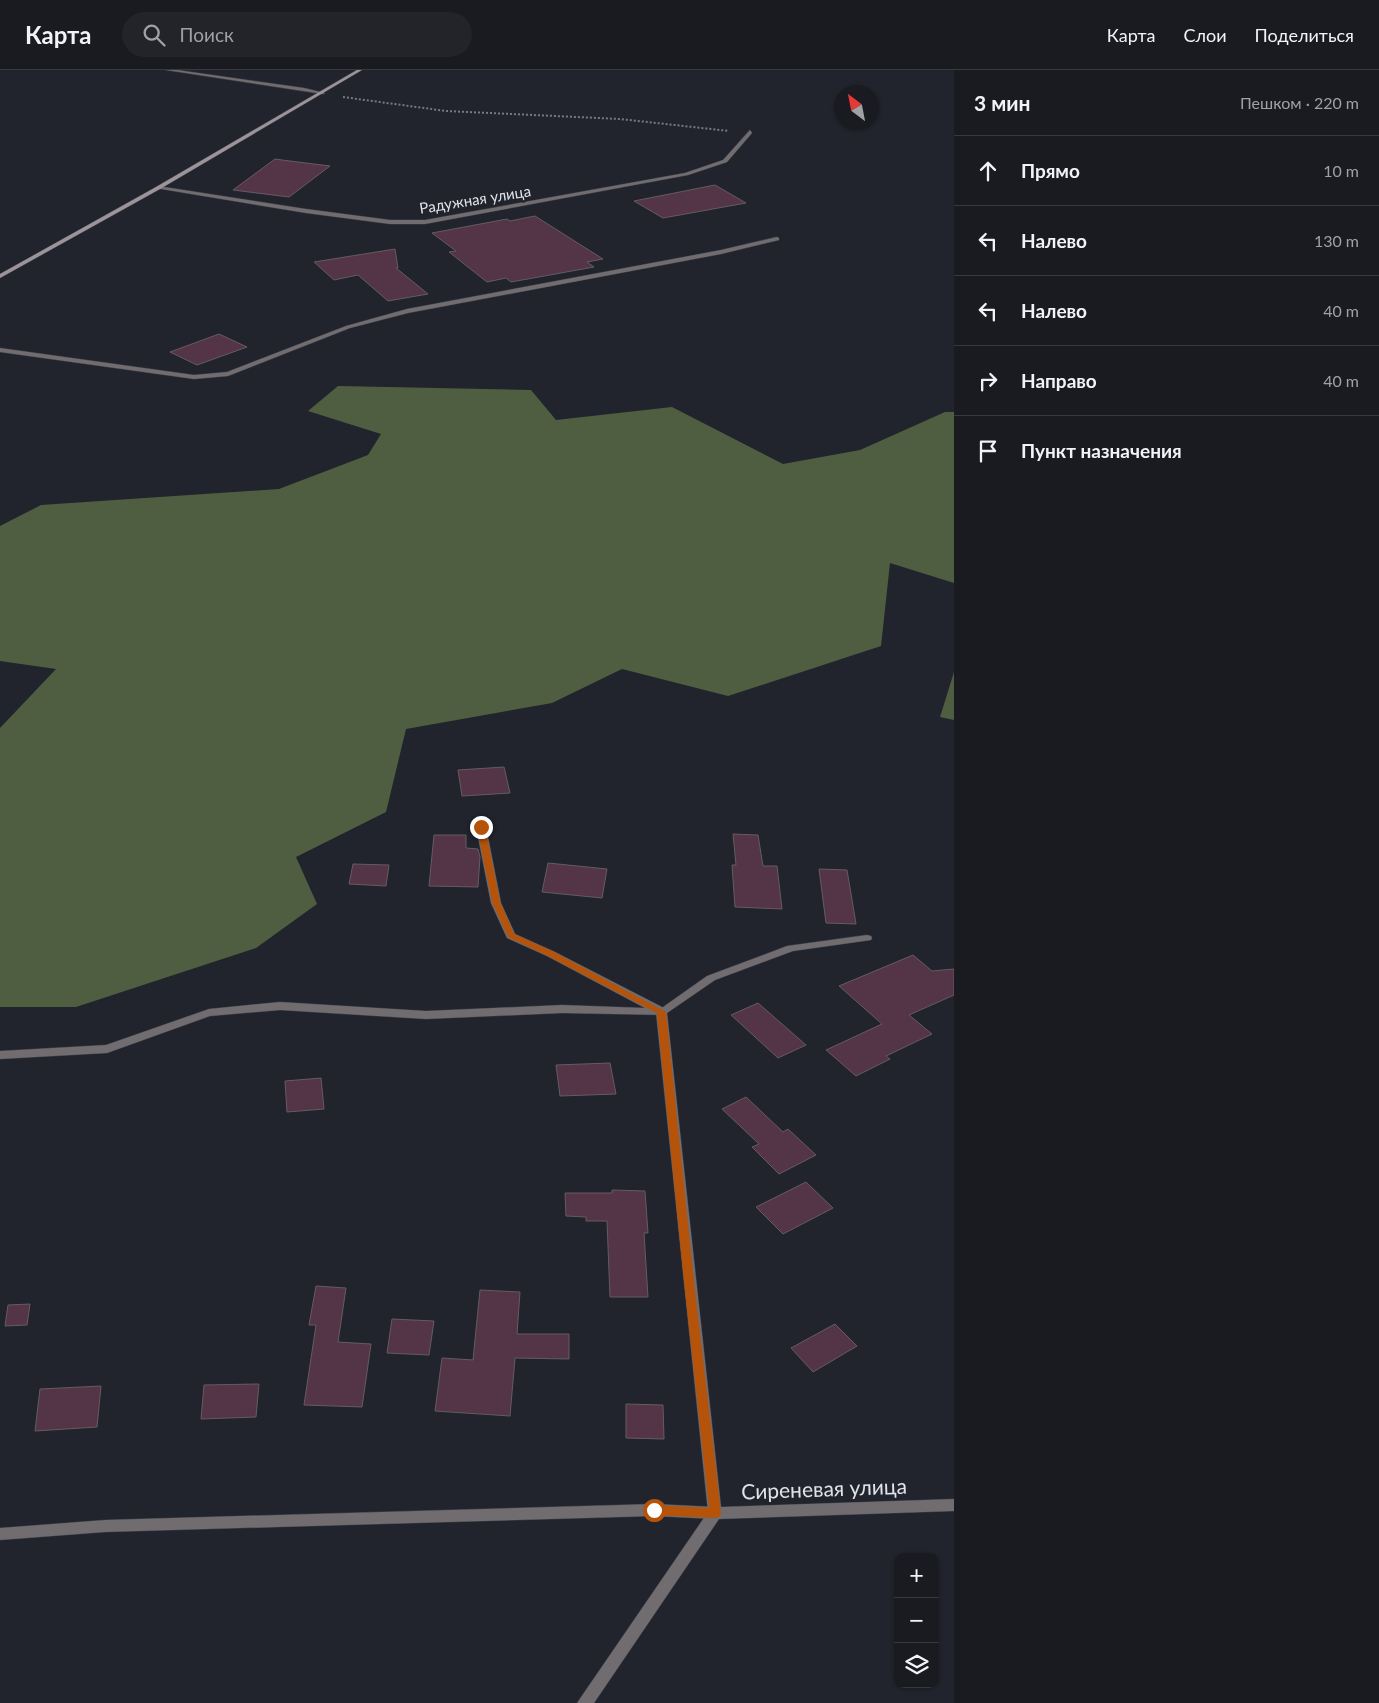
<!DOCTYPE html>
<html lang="ru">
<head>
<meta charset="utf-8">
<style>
  :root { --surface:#191b21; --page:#22242a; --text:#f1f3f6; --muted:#9fa1a5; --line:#37393f }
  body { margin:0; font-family:Lato,sans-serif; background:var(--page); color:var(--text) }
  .controls { position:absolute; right:15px; bottom:15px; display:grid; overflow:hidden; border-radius:10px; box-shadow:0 1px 4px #0004 }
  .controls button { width:45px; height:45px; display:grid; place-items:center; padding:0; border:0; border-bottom:1px solid var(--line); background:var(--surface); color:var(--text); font:25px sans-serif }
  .compass { position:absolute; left:834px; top:15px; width:45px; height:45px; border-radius:50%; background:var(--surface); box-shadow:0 1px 4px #0004; rotate:328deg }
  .stop { position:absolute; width:15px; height:15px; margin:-11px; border:4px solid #b45309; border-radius:50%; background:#fff }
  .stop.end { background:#b45309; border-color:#fff; box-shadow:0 1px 5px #0008 }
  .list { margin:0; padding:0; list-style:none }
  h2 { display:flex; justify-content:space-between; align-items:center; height:65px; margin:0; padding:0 20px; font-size:21px }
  h2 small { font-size:16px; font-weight:400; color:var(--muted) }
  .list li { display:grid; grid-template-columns:32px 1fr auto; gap:15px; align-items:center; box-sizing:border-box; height:70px; padding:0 20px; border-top:1px solid var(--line) }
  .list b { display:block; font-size:19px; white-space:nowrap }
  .list em { font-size:16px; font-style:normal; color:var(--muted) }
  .icon { flex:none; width:28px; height:28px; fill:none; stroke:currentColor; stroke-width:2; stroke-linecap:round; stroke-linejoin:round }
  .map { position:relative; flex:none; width:954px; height:1633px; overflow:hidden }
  header { display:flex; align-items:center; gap:30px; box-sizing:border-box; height:70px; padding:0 25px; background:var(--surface); border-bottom:1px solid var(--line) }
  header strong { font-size:24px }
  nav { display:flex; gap:28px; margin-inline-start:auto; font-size:18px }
  .search { width:350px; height:45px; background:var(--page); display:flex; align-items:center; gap:12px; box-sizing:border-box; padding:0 18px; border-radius:28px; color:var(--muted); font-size:19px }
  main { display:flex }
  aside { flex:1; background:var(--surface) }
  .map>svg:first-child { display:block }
</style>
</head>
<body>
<header>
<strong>Карта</strong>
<div class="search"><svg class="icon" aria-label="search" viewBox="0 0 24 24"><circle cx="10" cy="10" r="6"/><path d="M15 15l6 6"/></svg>Поиск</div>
<nav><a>Карта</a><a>Слои</a><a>Поделиться</a></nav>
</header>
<main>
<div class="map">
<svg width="954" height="1633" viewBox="0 0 954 1633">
  <rect width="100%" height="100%" fill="#21242c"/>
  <!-- forest -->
  <g fill="#4f5e40">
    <polygon points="338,316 531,320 556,350 672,337 783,394 860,380 945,342 954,342 954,513 890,493 881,576 728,626 622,599 552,633 406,659 386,742 296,787 317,834 256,878 76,937 0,937 0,658 56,599 0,591 0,456 41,435 279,419 368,385 381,364 308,341"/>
    <polygon points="954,602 954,650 940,647"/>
  </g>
  <!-- building -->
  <g fill="#533547" stroke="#665b61">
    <polygon points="275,89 282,90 330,96 289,127 233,120"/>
    <polygon points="715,115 746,133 663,148 634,131"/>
    <polygon points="535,146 603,189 587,192 594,197 511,212 506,208 487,212 449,182 456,181 432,163 507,149 510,151"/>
    <polygon points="395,179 398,198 396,198 428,224 388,231 358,205 334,210 314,192"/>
    <polygon points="219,264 247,277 197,295 170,282"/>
    <polygon points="504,697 510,723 462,726 458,700"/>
    <polygon points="733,764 758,765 763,796 777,796 782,839 735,837 732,795 736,795"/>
    <polygon points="434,765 466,765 466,778 478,779 480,787 478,817 429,816"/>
    <polygon points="548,793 607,799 602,828 542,822"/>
    <polygon points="353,794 389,795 386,816 349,814"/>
    <polygon points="819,799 847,800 856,854 826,853"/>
    <polygon points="913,885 932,901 954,899 954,925 909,945 932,964 886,986 890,989 856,1006 826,980 882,954 839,916"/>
    <polygon points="758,933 806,975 778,988 731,945"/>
    <polygon points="610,993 616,1024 560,1026 556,995"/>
    <polygon points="321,1008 324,1039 287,1042 285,1011"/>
    <polygon points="746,1027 783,1062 788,1059 816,1085 779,1104 752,1077 759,1074 722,1039"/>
    <polygon points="806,1112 833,1138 783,1164 756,1137"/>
    <polygon points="612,1120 645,1121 648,1163 644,1163 648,1227 610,1227 607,1151 586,1151 586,1147 566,1146 565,1123 612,1123"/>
    <polygon points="316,1216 346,1218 338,1272 371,1274 362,1337 304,1335 316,1255 309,1255"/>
    <polygon points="480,1220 520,1222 517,1264 569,1264 569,1289 515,1288 510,1346 435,1341 442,1288 473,1290"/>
    <polygon points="30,1234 27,1255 5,1256 8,1235"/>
    <polygon points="392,1249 434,1251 429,1285 387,1283"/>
    <polygon points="835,1254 857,1276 813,1302 791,1278"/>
    <polygon points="259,1314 256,1347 201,1349 204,1315"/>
    <polygon points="101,1316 97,1357 35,1361 40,1319"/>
    <polygon points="626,1334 663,1335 664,1369 626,1368"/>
  </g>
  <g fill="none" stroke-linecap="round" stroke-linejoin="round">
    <defs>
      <g id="lane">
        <polygon points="166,0 177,0 304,18 325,23 323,24"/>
        <polygon points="481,754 486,757 501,833 515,864 555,882 662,937 666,942 665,945 562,943 426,949 280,940 210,946 107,983 0,989 0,981 106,975 209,939 280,932 426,941 562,935 645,938 547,886 507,868 491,833 476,757"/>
        <polygon points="654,1434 715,1437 720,1439 722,1443 720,1447 715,1449 654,1446 105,1462 0,1470 0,1458 105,1450"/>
      </g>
      <g id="street">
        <polygon points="750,60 752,63 727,92 688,105 425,154 390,154 306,143 155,118 158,116 306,139 390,150 425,150 685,103 723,90"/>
        <polygon points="777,167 779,168 779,170 721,184 408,243 350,258 228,306 194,309 0,282 0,278 194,305 227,302 346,256 407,239 721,180"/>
        <polygon points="867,865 871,866 872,868 871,870 793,881 715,910 667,943 721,1437 954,1429 954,1441 719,1449 594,1633 577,1633 708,1442 656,942 707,906 787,876"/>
      </g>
      <polygon id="secondary" points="357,0 362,0 160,119 0,208 0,204 156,117"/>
    </defs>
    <!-- lane casing -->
    <use href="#lane" stroke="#3c3f46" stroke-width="1"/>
    <!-- street casing -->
    <use href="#street" stroke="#3c3f46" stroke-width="1"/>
    <!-- secondary casing -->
    <use href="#secondary" stroke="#3c3f46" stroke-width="1"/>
    <!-- path -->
    <polyline stroke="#777a81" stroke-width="2" stroke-dasharray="2 2" stroke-linecap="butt" points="343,27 446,41 620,49 729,61"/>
    <!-- lane -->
    <use href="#lane" fill="#706c6f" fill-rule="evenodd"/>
    <!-- street -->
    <use href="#street" fill="#706c6f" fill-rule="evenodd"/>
    <!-- secondary -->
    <use href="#secondary" fill="#9c949a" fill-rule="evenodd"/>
  </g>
  <!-- route -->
  <polygon fill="#b45309" points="481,754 485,757 500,832 514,864 554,882 666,942 694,1212 721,1443 719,1447 715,1448 654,1445 650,1443 648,1440 650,1436 654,1435 709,1438 684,1212 657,943 548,886 508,867 492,832 477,757"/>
  <g text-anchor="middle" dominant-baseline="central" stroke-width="5" stroke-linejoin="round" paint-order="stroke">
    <!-- far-street labels -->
    <g font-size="15" fill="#e0e3e9" stroke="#21242c">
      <text transform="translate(475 129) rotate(-9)">Радужная улица</text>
    </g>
    <!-- near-street labels -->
    <g font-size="21" fill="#e0e3e9" stroke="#21242c">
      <text transform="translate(824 1418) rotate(-2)">Сиреневая улица</text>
    </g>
  </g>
</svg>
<div class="controls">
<button>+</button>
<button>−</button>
<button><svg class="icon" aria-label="layers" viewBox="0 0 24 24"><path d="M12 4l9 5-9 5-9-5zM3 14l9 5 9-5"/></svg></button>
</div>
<svg class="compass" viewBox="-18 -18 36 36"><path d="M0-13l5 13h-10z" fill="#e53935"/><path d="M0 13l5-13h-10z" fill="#9fa1a5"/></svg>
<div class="stop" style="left:654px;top:1440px"></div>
<div class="stop end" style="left:481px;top:757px"></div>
</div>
<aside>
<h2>3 мин<small>Пешком · 220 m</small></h2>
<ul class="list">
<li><svg class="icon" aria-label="ahead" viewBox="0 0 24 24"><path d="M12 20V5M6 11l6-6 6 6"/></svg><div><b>Прямо</b></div><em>10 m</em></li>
<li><svg class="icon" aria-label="left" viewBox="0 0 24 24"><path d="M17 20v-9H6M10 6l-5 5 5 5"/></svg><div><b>Налево</b></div><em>130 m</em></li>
<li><svg class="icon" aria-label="left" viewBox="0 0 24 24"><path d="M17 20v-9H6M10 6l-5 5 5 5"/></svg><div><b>Налево</b></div><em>40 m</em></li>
<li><svg class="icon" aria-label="right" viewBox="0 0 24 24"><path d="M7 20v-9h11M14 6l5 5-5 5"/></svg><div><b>Направо</b></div><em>40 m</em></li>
<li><svg class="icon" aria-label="arrive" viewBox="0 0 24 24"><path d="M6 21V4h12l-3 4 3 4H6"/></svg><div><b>Пункт назначения</b></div></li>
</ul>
</aside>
</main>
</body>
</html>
